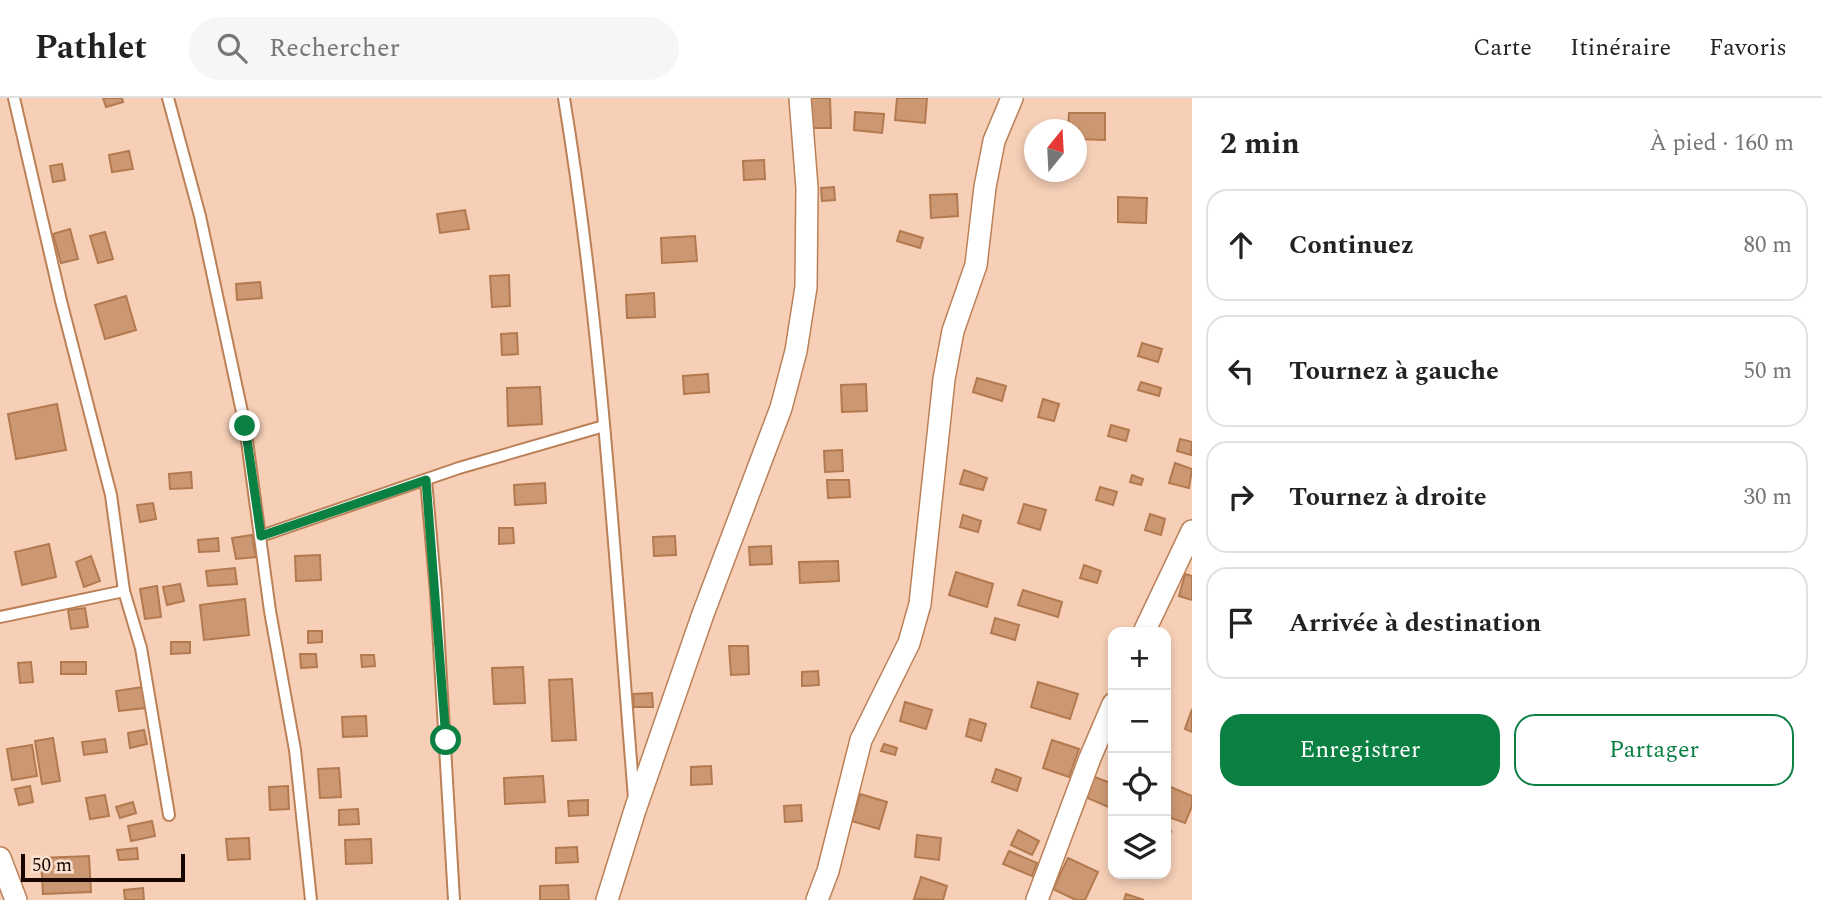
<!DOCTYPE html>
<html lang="fr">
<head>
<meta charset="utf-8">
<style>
  :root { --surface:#fff; --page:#f6f6f6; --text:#222; --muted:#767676; --line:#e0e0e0; --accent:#0b8043 }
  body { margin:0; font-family:Spectral,serif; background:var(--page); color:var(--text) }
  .controls { position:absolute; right:21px; bottom:21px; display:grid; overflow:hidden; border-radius:14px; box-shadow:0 4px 10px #0003 }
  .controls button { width:63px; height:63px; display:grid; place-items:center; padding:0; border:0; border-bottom:2px solid var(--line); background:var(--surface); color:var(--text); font:35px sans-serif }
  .compass { position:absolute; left:1024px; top:21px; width:63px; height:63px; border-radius:50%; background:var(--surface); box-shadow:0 4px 10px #0003; rotate:18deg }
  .scale { position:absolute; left:21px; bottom:18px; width:164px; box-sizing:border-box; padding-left:7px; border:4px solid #190500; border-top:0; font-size:19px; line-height:24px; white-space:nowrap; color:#190500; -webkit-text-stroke:5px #fae0ce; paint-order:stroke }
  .stop { position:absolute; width:21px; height:21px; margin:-16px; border:5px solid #0b8043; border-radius:50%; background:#fff }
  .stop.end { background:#0b8043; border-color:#fff; box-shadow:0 2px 7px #0008 }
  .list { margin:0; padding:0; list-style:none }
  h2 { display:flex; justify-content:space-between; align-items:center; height:91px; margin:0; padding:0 28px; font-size:30px }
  h2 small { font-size:23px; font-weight:400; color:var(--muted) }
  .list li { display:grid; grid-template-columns:46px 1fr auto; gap:21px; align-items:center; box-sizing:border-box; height:112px; margin:0 14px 14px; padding:0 14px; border:2px solid var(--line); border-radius:21px }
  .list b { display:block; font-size:26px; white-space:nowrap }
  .list em { font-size:23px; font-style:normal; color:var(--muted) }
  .actions { display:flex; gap:14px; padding:21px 28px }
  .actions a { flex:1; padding:16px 0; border:2px solid var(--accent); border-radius:21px; text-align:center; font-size:24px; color:var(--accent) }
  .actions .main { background:var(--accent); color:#fff }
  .icon { flex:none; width:38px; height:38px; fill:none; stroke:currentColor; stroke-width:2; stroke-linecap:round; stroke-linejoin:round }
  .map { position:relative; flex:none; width:1192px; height:802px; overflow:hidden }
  header { display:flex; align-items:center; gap:42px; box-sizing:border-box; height:98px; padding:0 35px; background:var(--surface); border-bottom:2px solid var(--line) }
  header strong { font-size:33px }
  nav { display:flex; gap:38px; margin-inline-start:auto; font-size:24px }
  .search { width:490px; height:63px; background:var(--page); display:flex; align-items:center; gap:18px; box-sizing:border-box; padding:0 24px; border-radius:38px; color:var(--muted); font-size:26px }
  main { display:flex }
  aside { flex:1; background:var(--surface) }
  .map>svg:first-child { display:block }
</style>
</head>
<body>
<header>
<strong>Pathlet</strong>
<div class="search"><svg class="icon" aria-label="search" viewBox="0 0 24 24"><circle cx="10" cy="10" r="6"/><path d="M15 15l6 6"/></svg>Rechercher</div>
<nav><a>Carte</a><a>Itinéraire</a><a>Favoris</a></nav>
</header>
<main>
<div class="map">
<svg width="1192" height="802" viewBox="0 0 1192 802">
  <rect width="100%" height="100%" fill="#f6cfb6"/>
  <!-- building -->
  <g fill="#cc9874" stroke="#b3794f" stroke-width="2">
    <polygon points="103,0 122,0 123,4 106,9"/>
    <polygon points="809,0 830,0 831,30 809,30"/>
    <polygon points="897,0 927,0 925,25 895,22"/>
    <polygon points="855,14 884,16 882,35 854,32"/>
    <polygon points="1069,15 1105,15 1105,42 1076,41 1076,32 1068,32"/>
    <polygon points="129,53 133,71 112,74 109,57"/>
    <polygon points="764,62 765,81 744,82 743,63"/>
    <polygon points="62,66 65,82 53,84 50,68"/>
    <polygon points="834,89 835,102 822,103 821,90"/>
    <polygon points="957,96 958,118 931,120 930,97"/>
    <polygon points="1118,99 1147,100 1146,125 1118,124"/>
    <polygon points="465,112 469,131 440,135 437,116"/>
    <polygon points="70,131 78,161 61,165 53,136"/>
    <polygon points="900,133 923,140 920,150 897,143"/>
    <polygon points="105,134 113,161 98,165 90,138"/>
    <polygon points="695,138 697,163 662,165 661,140"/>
    <polygon points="509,177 510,208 492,209 490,178"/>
    <polygon points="260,184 262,200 237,202 236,186"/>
    <polygon points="654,195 655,219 627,220 626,197"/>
    <polygon points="126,198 136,232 105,241 95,207"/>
    <polygon points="517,235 518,256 502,257 501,236"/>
    <polygon points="1142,245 1162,251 1158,264 1138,258"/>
    <polygon points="708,276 709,294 684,296 683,278"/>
    <polygon points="977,280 1006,288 1002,303 973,294"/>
    <polygon points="1141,284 1161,290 1159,298 1138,292"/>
    <polygon points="866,286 867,313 842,314 841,287"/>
    <polygon points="540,289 542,326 508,328 507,290"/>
    <polygon points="1043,301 1059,306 1054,323 1038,319"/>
    <polygon points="57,306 66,352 16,361 8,316"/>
    <polygon points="1111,327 1129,332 1126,343 1108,338"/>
    <polygon points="1180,341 1192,344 1191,357 1177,353"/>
    <polygon points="842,352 843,373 825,374 824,353"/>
    <polygon points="1175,365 1192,371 1189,390 1169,385"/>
    <polygon points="964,372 987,380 983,392 960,386"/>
    <polygon points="191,374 192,390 170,391 169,376"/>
    <polygon points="1132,377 1143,381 1141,387 1130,384"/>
    <polygon points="827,382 849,382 850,399 828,400"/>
    <polygon points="545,385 546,405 515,407 514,387"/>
    <polygon points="1100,389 1117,394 1113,407 1096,402"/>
    <polygon points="153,405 156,421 140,424 137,407"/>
    <polygon points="1024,406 1046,412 1040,432 1018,425"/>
    <polygon points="1150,416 1165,421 1161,437 1145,432"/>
    <polygon points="963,417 981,423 978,434 960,429"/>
    <polygon points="499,430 513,430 514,445 499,446"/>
    <polygon points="252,437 256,459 236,461 232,440"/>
    <polygon points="675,438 676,457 654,458 653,439"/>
    <polygon points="218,440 219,453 199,454 198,442"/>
    <polygon points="49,446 56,479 22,487 15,454"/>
    <polygon points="771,448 772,466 750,467 749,449"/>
    <polygon points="320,457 321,482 296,483 295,458"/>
    <polygon points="91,458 100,483 84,489 76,464"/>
    <polygon points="838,463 839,483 800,485 799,464"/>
    <polygon points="1084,467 1101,473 1097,485 1080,480"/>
    <polygon points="235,470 237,486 208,488 206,473"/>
    <polygon points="956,474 993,486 987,509 949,497"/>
    <polygon points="1185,476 1192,478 1192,502 1179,498"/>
    <polygon points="180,486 184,503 167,507 163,489"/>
    <polygon points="157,488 161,519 145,521 140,491"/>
    <polygon points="1023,492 1062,504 1058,519 1018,507"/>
    <polygon points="245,501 249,537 204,542 200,507"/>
    <polygon points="85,510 88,529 71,531 68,512"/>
    <polygon points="995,520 1019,527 1015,542 991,535"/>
    <polygon points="308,533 322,533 322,544 308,545"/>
    <polygon points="171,544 190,544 190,555 171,556"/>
    <polygon points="729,548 748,548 749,576 731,577"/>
    <polygon points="300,556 316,556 317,569 301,570"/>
    <polygon points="361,557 374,557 375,568 362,569"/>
    <polygon points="31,564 33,584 20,585 18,565"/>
    <rect x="61" y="564" width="25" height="12"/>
    <polygon points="523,569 525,605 494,606 492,570"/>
    <polygon points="818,573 819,587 802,588 802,574"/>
    <polygon points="572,581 576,642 552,643 549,582"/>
    <polygon points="1038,584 1078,596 1070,621 1031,609"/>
    <polygon points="143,589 146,610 119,613 116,593"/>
    <polygon points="652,595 653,609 634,609 633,596"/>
    <polygon points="905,604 932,612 926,631 900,623"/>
    <polygon points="1192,611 1192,634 1185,631"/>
    <polygon points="366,618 367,638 343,639 342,619"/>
    <polygon points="970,621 986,626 981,643 966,638"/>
    <polygon points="144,632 147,646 130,650 128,635"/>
    <polygon points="53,640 60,683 42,686 35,643"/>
    <polygon points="105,641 107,654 84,657 82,644"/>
    <polygon points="1052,642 1079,651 1069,679 1043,670"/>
    <polygon points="884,646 897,650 895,657 881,653"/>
    <polygon points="32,647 37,678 12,682 7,651"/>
    <polygon points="711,668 712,686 691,687 691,669"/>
    <polygon points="339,670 341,699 320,700 318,671"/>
    <polygon points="996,671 1021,680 1017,693 992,684"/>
    <polygon points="543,678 545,704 505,706 504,680"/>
    <polygon points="1092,678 1113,686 1113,711 1083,698"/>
    <polygon points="1166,687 1192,698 1192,708 1185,725 1166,718"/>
    <polygon points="30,688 33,704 19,707 15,691"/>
    <polygon points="288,688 289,711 270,712 269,689"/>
    <polygon points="860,696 887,704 879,731 852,723"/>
    <polygon points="105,697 109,718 90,721 86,700"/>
    <polygon points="588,702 588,717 569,718 568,703"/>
    <polygon points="133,704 136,715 120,720 116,709"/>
    <polygon points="801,707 802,723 785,724 784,708"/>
    <polygon points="358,711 359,726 339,727 339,712"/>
    <polygon points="152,723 155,738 131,743 128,728"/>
    <polygon points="1166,731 1171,733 1166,748"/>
    <polygon points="1018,732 1039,743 1032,757 1011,747"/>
    <polygon points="917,737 941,740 939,762 915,759"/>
    <polygon points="249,740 250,761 228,762 226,741"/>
    <polygon points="371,741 372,765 346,766 345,742"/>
    <polygon points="577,749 578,764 556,765 556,750"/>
    <polygon points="137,750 138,761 119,762 117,752"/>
    <polygon points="1009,753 1037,765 1032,778 1003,766"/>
    <polygon points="89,758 91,794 43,796 41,760"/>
    <polygon points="1068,760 1098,774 1085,802 1076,802 1053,791"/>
    <polygon points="921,779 947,788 943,802 914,801"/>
    <polygon points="568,787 569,802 540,802 540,788"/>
    <polygon points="143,790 144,802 125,802 124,792"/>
    <polygon points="1126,796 1144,802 1124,802"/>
  </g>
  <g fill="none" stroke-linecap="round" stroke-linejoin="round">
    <defs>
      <g id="service">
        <polyline points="14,0 61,203 111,397 124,493 141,550 169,717"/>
        <polyline points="168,0 200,118 245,328 270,513 295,652 311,802"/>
        <path d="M564 0C602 231 615 467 634 700"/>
        <polyline points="426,382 436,495 454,802"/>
        <polyline points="261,438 459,370 604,328"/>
        <polyline points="0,519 124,493"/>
      </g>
      <g id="minor">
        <polyline points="1144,534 1192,433"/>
        <polyline points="0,760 16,802"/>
        <polyline points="607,802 635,712 703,516 781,310 796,253 806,189 807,90 800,0"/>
        <polyline points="817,802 828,773 861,642 909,545 920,506 944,281 953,233 976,167 985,89 994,43 1012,0"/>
        <polyline points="1037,802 1090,660 1113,606"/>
      </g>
    </defs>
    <!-- service casing -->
    <use href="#service" stroke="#bb8057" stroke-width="14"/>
    <!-- minor casing -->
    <use href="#minor" stroke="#bb8057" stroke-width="24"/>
    <!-- service -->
    <use href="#service" stroke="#fff" stroke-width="10"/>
    <!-- minor -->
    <use href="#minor" stroke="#fff" stroke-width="21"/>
  </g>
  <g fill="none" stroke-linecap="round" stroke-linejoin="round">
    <!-- route -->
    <polyline stroke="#0b8043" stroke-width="9" points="245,328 261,438 426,382 446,642"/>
  </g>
</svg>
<div class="controls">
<button>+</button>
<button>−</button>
<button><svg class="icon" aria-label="locate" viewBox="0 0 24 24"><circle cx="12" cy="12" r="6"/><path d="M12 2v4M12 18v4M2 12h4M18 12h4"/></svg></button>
<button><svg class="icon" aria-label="layers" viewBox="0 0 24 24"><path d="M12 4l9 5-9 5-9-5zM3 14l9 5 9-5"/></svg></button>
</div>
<svg class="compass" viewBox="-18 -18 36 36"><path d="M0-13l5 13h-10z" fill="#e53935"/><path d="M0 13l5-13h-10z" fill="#767676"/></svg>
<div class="scale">50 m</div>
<div class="stop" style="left:446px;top:642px"></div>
<div class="stop end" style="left:245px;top:328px"></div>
</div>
<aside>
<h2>2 min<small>À pied · 160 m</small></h2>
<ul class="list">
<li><svg class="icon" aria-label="ahead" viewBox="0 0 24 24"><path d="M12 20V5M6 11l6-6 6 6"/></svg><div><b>Continuez</b></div><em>80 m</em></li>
<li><svg class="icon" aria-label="left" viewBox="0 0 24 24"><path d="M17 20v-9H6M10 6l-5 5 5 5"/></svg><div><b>Tournez à gauche</b></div><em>50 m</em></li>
<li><svg class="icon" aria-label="right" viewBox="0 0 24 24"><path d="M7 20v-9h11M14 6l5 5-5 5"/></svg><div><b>Tournez à droite</b></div><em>30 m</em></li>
<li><svg class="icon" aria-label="arrive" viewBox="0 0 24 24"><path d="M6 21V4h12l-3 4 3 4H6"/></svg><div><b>Arrivée à destination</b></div></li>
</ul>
<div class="actions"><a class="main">Enregistrer</a><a>Partager</a></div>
</aside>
</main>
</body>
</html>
